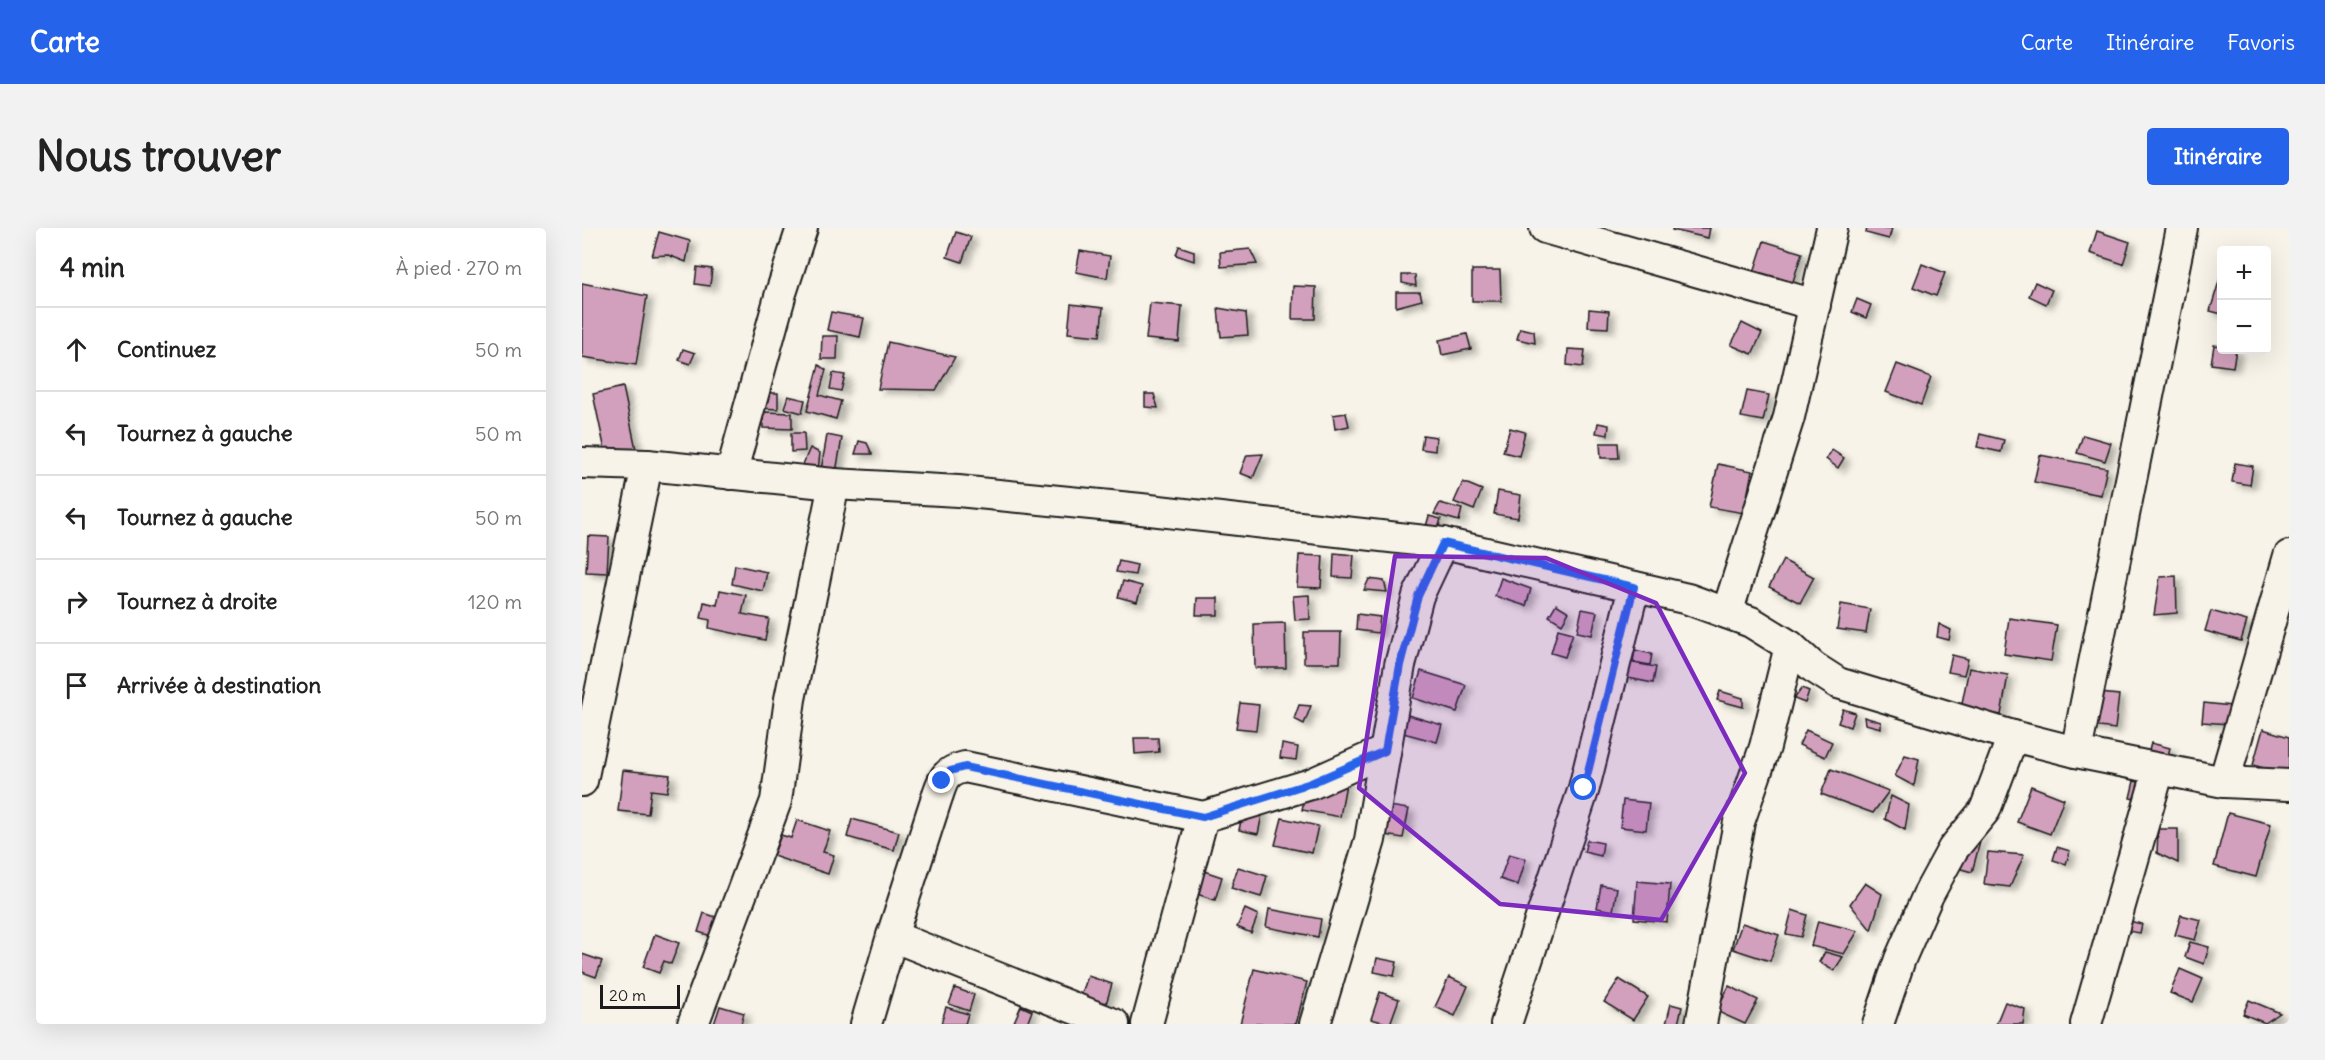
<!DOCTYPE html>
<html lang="fr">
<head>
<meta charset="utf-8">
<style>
  :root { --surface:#fff; --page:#f2f2f2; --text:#222; --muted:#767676; --line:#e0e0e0; --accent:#2563eb }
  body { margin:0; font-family:Delius,sans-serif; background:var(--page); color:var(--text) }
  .controls { position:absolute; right:18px; top:18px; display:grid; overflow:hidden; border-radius:6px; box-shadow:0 6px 24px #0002 }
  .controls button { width:54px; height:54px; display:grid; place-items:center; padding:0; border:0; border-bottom:2px solid var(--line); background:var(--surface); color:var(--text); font:30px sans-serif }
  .scale { position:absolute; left:18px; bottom:15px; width:80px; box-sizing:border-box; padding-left:6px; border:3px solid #1c1c1c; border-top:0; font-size:16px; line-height:21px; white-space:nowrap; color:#1c1c1c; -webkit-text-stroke:4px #f7f3e8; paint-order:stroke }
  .stop { position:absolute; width:18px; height:18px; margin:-14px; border:4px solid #2563eb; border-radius:50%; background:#fff }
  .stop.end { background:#2563eb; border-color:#fff; box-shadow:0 2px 6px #0008 }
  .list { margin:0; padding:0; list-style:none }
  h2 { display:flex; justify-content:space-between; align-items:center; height:78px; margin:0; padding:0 24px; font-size:26px }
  h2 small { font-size:20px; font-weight:400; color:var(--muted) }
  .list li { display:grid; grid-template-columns:39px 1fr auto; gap:18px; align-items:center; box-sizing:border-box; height:84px; padding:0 24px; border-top:2px solid var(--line) }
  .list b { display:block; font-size:22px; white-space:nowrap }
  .list em { font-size:20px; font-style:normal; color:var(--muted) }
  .icon { flex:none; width:33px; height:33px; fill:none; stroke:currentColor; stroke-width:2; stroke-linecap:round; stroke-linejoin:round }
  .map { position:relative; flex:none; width:1707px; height:796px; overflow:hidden; border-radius:6px }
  header { display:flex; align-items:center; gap:36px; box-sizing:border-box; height:84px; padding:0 30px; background:var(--accent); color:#fff }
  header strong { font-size:28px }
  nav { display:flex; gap:33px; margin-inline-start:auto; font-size:21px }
  .intro { display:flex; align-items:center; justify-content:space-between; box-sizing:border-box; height:144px; padding:0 36px }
  h1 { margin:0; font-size:42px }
  .button { padding:15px 27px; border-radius:6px; background:var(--accent); color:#fff; font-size:21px; font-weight:700 }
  main { display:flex; gap:36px; padding:0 36px }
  aside { flex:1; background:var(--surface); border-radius:6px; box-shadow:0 6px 24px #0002 }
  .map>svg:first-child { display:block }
</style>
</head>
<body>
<header>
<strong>Carte</strong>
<nav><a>Carte</a><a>Itinéraire</a><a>Favoris</a></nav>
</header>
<div class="intro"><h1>Nous trouver</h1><a class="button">Itinéraire</a></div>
<main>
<aside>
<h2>4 min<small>À pied · 270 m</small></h2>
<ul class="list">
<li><svg class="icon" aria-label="ahead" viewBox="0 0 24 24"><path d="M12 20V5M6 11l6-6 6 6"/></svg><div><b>Continuez</b></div><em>50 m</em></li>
<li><svg class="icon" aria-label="left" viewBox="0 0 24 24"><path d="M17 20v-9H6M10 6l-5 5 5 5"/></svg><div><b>Tournez à gauche</b></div><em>50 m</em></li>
<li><svg class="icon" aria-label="left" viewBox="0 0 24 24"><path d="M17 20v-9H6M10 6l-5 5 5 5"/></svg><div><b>Tournez à gauche</b></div><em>50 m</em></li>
<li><svg class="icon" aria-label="right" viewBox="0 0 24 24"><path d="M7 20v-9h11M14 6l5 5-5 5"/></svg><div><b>Tournez à droite</b></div><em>120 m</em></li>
<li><svg class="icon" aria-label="arrive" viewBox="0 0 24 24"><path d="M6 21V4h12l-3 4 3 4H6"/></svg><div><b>Arrivée à destination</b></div></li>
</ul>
</aside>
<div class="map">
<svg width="1707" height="796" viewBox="0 0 1707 796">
  <defs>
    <filter id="shadow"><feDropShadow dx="6" dy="4" stdDeviation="3" flood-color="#0004"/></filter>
  </defs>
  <rect width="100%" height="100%" fill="#f7f3e8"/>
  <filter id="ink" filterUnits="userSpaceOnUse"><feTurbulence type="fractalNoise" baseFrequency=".0167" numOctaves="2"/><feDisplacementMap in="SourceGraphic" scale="12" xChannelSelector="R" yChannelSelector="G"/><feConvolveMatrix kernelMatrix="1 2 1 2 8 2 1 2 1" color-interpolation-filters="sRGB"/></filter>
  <g filter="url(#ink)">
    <!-- building -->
    <g fill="#d2a0bc" stroke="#1c1c1c" stroke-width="1.5" filter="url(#shadow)">
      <polygon points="1091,0 1128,0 1126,10 1090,2"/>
      <polygon points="1285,0 1310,0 1307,11 1284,5"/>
      <polygon points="1515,3 1548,14 1541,36 1508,25"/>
      <polygon points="77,4 108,13 104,34 86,27 70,28"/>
      <polygon points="374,4 389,9 380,34 365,29"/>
      <polygon points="1182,13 1220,25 1206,69 1168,57"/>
      <polygon points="597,18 612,23 612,33 594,27"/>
      <polygon points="668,21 675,36 639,39 638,24"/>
      <polygon points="498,23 528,28 525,50 494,44"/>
      <polygon points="1340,36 1363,45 1354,68 1331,59"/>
      <polygon points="115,39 130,41 128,58 113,56"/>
      <polygon points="890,42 918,42 919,73 890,73"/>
      <polygon points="820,47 833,47 834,58 820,55"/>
      <polygon points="1638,50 1640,51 1640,86 1628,83"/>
      <polygon points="1453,54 1470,62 1464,76 1447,68"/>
      <polygon points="0,55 65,68 54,137 0,129"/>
      <polygon points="711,58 734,59 733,91 710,91"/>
      <polygon points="814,64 838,64 840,72 814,79"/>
      <polygon points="1275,71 1289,77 1284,90 1270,84"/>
      <polygon points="568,75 600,78 597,114 564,111"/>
      <polygon points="489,76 521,80 518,108 486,105"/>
      <polygon points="636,80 664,85 666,107 639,109"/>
      <polygon points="1007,81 1027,83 1026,100 1006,99"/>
      <polygon points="249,84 282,90 278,109 245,102"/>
      <polygon points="1160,95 1180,105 1170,126 1149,117"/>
      <polygon points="938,100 952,103 953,115 935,111"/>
      <polygon points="885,106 889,121 860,127 857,112"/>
      <polygon points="240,108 256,108 255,131 239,131"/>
      <polygon points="306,114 373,129 354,162 296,161"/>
      <polygon points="1632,117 1640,118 1640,122 1654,122 1651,139 1629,136"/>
      <polygon points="101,121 113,125 108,136 97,132"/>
      <polygon points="986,121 1003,122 1001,139 985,137"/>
      <polygon points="1315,136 1349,149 1339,177 1304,164"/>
      <polygon points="237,137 244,142 237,167 259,173 254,191 225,183"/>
      <polygon points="251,145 263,147 259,163 248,161"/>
      <polygon points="41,159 54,221 24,227 11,166"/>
      <polygon points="1165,163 1187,167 1181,193 1159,189"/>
      <polygon points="178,165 196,165 196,181 178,180"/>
      <polygon points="563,166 572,166 576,180 563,179"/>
      <polygon points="206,168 223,172 220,185 202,180"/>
      <polygon points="181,184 210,185 210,201 181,200"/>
      <polygon points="764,185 767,198 753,201 751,187"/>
      <polygon points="1016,195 1027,197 1026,207 1014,205"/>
      <polygon points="928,200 943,204 937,228 921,224"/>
      <polygon points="209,205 222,205 223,223 209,224"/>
      <polygon points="1398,206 1422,212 1419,224 1395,219"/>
      <polygon points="245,207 260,210 252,256 237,254"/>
      <polygon points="841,207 854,209 853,223 839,221"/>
      <polygon points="1501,207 1529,215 1523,233 1495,225"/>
      <polygon points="277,213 285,215 290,226 273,226"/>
      <polygon points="1018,215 1036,215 1037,230 1019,230"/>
      <polygon points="228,220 238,225 235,251 218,243"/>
      <polygon points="1250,222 1262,230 1256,240 1244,231"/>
      <polygon points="681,226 671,250 658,245 665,227"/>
      <polygon points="1458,227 1525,240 1519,267 1452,254"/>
      <polygon points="1653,235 1671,238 1668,257 1650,254"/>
      <polygon points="1136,236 1170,243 1162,285 1127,279"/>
      <polygon points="881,254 900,262 892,282 872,274"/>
      <polygon points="916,263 939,267 936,290 912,286"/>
      <polygon points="858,275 880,281 877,293 852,286"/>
      <polygon points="847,288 859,291 855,305 843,302"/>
      <polygon points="6,308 27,309 25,345 4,344"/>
      <polygon points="752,325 772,327 770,350 751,349"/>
      <polygon points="717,327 741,328 739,360 715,359"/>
      <polygon points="1201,332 1232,349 1218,375 1187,359"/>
      <polygon points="537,333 555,337 553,347 534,344"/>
      <polygon points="153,337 185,344 181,363 150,356"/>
      <polygon points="1594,348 1595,385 1572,387 1578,349"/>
      <polygon points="919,350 949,361 944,378 913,368"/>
      <polygon points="787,351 802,353 805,364 782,362"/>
      <polygon points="541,353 560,358 555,374 536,369"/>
      <polygon points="138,362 164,367 160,386 187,391 183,412 127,400 128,392 119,390 122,374 135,377"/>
      <polygon points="727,367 728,391 713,392 711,368"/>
      <polygon points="615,370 636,370 636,387 614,387"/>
      <polygon points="974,376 987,384 980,396 967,388"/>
      <polygon points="1259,376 1288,381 1284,405 1255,401"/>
      <polygon points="1000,381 1015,384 1010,407 995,404"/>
      <polygon points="1629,383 1665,393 1659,413 1623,403"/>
      <polygon points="775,386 798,389 796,405 774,402"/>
      <polygon points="1427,390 1475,397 1469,433 1422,426"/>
      <polygon points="703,395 704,440 673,440 672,396"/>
      <polygon points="1357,396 1369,402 1367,412 1355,409"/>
      <polygon points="976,401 991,405 983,429 969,425"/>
      <polygon points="722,404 759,404 758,435 722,435"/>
      <polygon points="1053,422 1070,426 1068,437 1051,434"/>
      <polygon points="1370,427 1386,431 1382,447 1366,444"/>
      <polygon points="1029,431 1074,439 1071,455 1026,446"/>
      <polygon points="1387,440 1426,447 1419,487 1379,480"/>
      <polygon points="839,443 884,457 875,484 831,470"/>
      <polygon points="1220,460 1227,463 1223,475 1212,471"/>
      <polygon points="1138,463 1161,470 1161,479 1135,472"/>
      <polygon points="1498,463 1537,467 1533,501 1494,496"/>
      <polygon points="658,475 677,477 674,502 654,500"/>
      <polygon points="1622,475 1649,478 1647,496 1620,494"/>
      <polygon points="717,477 729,478 722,496 712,491"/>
      <polygon points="1261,481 1273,485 1268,499 1256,495"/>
      <polygon points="826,487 860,497 855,514 821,505"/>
      <polygon points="1282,489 1299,494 1299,500 1283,496"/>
      <polygon points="1681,501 1707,509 1707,547 1671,537"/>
      <polygon points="1224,502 1250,514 1243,529 1217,517"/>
      <polygon points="552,510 576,510 577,524 553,526"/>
      <polygon points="1569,515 1588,520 1584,535 1565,530"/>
      <polygon points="700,516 716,519 714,532 698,530"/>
      <polygon points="1323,527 1337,531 1332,558 1313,548"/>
      <polygon points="1249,541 1307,563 1291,585 1239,566"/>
      <polygon points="41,542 88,547 85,564 69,562 66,586 36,583"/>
      <polygon points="728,543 765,550 758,589 720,582"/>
      <polygon points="1552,553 1566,556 1562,573 1548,570"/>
      <polygon points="1449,558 1482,571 1468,606 1435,594"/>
      <polygon points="1309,568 1327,577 1323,602 1303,591"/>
      <polygon points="1041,572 1067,575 1064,602 1038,599"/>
      <polygon points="662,578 681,582 676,606 657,602"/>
      <polygon points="807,578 827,581 821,610 802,607"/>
      <polygon points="1646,585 1689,596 1674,649 1632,638"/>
      <polygon points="700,590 736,598 730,625 693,617"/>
      <polygon points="270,591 317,604 312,622 265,609"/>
      <polygon points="215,592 248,603 241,624 252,627 246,646 191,628 199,607 209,610"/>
      <polygon points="1576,601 1596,601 1596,635 1575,625"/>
      <polygon points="1401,603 1390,644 1372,639"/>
      <polygon points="1005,612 1021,615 1019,628 1002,624"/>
      <polygon points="1475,619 1488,623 1484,636 1471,632"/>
      <polygon points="1406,624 1442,627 1428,659 1402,656"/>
      <polygon points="927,626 944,631 936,657 918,651"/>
      <polygon points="656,639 685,648 679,669 649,660"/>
      <polygon points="616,641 640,649 633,672 609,664"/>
      <polygon points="1055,653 1088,656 1085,694 1052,691"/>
      <polygon points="1283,655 1300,666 1289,702 1268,676"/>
      <polygon points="1019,657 1035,660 1031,683 1015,680"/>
      <polygon points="663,681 676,687 669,705 655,699"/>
      <polygon points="687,681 739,691 736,709 684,699"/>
      <polygon points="1210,682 1225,687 1219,709 1204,706"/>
      <polygon points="122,685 145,693 139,711 116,704"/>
      <polygon points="1599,687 1619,692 1613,712 1593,707"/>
      <polygon points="1236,693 1276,703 1262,726 1229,718"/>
      <polygon points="1547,693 1560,696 1558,705 1545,703"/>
      <polygon points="1160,695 1197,707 1188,733 1151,721"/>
      <polygon points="73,706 97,715 89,736 82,733 77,745 61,739"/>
      <polygon points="1608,714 1627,719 1622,736 1603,729"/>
      <polygon points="1243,724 1261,729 1252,743 1237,734"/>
      <polygon points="0,726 20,733 14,749 0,744"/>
      <polygon points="795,730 815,734 812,748 792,744"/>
      <polygon points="672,741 725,754 714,796 658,796"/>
      <polygon points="1598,741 1621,751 1611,774 1588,765"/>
      <polygon points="506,748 530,756 524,776 499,768"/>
      <polygon points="867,749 886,758 873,788 853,779"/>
      <polygon points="1037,751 1066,769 1051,792 1022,774"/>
      <polygon points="1147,758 1176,772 1163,796 1134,783"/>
      <polygon points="373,760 392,767 387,783 367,776"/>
      <polygon points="798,764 817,771 808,796 789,791"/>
      <polygon points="1667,772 1698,785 1683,795 1661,786"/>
      <polygon points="1423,774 1443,781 1441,796 1414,796"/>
      <polygon points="1089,776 1100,779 1096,796 1084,796"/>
      <polygon points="138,778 162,785 159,796 132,796"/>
      <polygon points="439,778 450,783 445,796 432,794"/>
      <polygon points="364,779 386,786 383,796 359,796"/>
    </g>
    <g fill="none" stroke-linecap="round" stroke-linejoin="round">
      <defs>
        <g id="street">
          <polyline points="963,0 1233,77"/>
          <polyline points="0,235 65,237 252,256 376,263 559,281 861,315 1106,371 1169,394 1208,418 1231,439 1256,455 1431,508 1494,524 1642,554 1707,557"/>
          <polyline points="149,246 199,65 220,0"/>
          <polyline points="1145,385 1207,189 1250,0"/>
          <polyline points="1494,524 1600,0"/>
          <polyline points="0,553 65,237"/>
          <polyline points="1642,554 1707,328"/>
          <polyline points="310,708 532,796"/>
          <polyline points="111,796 194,573 208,471 252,256"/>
          <path d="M284 796 310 708 354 572C361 552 361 544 383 539L621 589 729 556 803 523"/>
          <polyline points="565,796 621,589"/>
          <polyline points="733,796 788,612 818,437 836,368 861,315"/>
          <polyline points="924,796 1002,560 1052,359"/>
          <polyline points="1119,796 1157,594 1183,519 1208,418"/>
          <polyline points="1296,796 1318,731 1346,667 1371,621 1403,582 1431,508"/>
          <polyline points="1504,796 1577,541"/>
        </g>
      </defs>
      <!-- street casing -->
      <use href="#street" stroke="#1c1c1c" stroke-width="34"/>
      <!-- street -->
      <use href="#street" stroke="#f7f3e8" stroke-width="30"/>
    </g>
  </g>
  <g fill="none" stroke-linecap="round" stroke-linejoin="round" filter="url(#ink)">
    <!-- route -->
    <polyline stroke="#2563eb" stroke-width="8" points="360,553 368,543 383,539 621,589 729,555 803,523 818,437 836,368 861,315 1052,359 1002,560"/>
  </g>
  <!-- marked area -->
  <path fill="#7b2cbf" fill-opacity="0.2" stroke="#7b2cbf" stroke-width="4.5" stroke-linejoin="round" d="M813 328 964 330 1074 375 1163 545 1079 692 918 676 777 560Z"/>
</svg>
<div class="controls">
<button>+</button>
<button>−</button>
</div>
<div class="scale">20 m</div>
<div class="stop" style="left:1002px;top:560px"></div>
<div class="stop end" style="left:360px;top:553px"></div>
</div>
</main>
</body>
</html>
